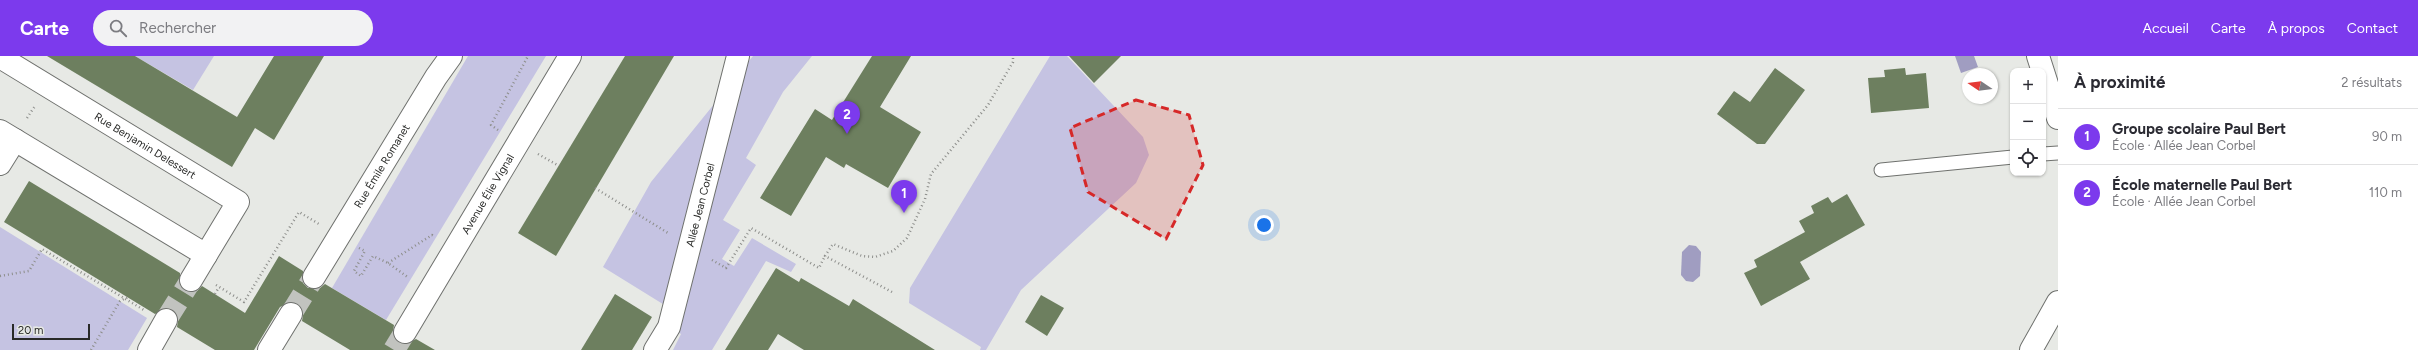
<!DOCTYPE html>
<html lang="fr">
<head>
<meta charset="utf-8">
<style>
  :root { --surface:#fff; --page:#f2f2f3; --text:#2b2b33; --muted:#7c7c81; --line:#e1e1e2; --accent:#7c3aed }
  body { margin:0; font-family:Figtree,sans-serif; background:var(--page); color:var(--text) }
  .controls { position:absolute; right:12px; top:12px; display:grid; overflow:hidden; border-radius:8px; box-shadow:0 1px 3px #0004 }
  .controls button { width:36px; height:36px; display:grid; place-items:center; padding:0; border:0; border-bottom:1px solid var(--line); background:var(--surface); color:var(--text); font:20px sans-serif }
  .compass { position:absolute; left:1962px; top:12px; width:36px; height:36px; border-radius:50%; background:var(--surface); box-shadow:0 1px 3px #0004; rotate:283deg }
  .scale { position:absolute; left:12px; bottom:10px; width:78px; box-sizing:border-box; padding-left:4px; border:2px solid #292a28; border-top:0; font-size:11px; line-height:14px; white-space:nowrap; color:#292a28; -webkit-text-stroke:3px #e7e9e5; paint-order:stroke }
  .you { position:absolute; left:1264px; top:169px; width:14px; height:14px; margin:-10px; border:3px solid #fff; border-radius:50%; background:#1a73e8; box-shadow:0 0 0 6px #1a73e833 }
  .badge { display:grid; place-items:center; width:26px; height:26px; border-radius:50%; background:var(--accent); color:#fff; font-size:13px; font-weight:700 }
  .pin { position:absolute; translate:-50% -33px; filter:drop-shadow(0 1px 2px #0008) }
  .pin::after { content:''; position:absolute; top:21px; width:14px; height:12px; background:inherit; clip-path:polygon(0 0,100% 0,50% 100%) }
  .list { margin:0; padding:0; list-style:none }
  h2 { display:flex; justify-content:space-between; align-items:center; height:52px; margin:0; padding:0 16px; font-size:17px }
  h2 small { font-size:13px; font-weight:400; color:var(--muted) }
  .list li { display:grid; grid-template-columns:26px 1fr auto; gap:12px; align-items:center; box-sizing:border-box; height:56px; padding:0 16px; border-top:1px solid var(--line) }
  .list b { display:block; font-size:15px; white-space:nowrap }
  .list p { margin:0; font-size:13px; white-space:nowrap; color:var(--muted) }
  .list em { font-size:13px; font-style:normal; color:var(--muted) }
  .icon { flex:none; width:22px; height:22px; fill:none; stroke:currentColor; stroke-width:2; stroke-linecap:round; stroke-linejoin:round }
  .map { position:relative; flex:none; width:2058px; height:294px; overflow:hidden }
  header { display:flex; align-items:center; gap:24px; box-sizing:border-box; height:56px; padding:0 20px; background:var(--accent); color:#fff }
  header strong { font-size:19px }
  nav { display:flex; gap:22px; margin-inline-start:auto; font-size:14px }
  .search { width:280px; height:36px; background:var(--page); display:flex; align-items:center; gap:10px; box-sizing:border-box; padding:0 14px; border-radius:22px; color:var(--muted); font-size:15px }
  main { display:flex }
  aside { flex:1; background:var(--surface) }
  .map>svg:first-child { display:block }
</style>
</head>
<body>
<header>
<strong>Carte</strong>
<div class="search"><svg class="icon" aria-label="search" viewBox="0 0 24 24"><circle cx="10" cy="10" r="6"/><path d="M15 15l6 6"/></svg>Rechercher</div>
<nav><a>Accueil</a><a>Carte</a><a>À propos</a><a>Contact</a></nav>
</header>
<main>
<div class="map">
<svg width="2058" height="294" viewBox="0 0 2058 294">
  <rect width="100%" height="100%" fill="#e7e9e5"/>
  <!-- green -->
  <g fill="#c5c3e2">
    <polygon points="135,0 214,0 193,34"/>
    <polygon points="468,0 546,0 386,264 332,232"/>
    <polygon points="753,0 812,0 783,36 746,102 756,109 723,164 740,174 722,203 734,210 752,182 796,208 791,216 766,205 712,294 673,294 681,278 675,274 679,258 603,211 651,126"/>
    <polygon points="1050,0 1067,0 1143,81 1149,99 1136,127 1021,234 986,294 980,294 981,291 909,247 910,232"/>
    <polygon points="0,171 147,262 128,294 0,294"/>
  </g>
  <!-- water -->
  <g fill="#a09dc1">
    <polygon points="1955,0 1974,0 1978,11 1961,17"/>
    <polygon points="1689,189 1696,190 1701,196 1700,220 1693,226 1686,225 1681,219 1682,196"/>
  </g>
  <!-- building -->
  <g fill="#6d7f5f">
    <polygon points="47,0 135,0 237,61 274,0 324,0 274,84 255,72 232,111"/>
    <polygon points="625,0 674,0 556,200 518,177"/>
    <polygon points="872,0 911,0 880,51 921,76 888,132 846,108 844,112 826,101 791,160 760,142 815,53 832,64"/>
    <polygon points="1069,0 1121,0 1094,27"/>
    <polygon points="1775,12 1805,34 1765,88 1757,88 1717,58 1734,35 1750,46"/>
    <polygon points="1905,12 1906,19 1926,17 1929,52 1871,57 1868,22 1885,21 1884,14"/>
    <polygon points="29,125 180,217 180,230 185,235 197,235 202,230 245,257 279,200 303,215 303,227 308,232 320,232 325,228 394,269 393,276 398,286 405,288 416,283 435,294 350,294 302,265 303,259 302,252 291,246 280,251 254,294 215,294 177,271 178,264 172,253 166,252 155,258 4,166"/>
    <polygon points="1847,138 1865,169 1800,206 1810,223 1761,250 1744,217 1757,211 1754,204 1805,176 1799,165 1814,157 1811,150 1828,141 1832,147"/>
    <polygon points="776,212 799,226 801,222 849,250 853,243 935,294 804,294 778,278 768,294 725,294"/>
    <polygon points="615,238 652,261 632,294 581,294"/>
    <polygon points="1041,239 1064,252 1047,280 1025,266"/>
  </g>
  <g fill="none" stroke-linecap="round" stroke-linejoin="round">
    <!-- street-tunnel -->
    <g stroke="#c1c3bf" stroke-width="22" stroke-dasharray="22 11" stroke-linecap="butt">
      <polyline points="291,258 314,221"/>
      <polyline points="166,264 191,224"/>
      <polyline points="394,294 405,276"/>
    </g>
    <defs>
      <g id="lane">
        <polyline points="2043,98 2058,97"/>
        <polyline points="1881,114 2013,101"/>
      </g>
      <g id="street">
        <polyline points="2038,0 2058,62"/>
        <path id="s1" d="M0 1 238 146 206 199 0 75"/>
        <polyline points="0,108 15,84"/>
        <path id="s2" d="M314 221 436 21 451 0"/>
        <polyline points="191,224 206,199"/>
        <path id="s3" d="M405 276 570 0"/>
        <polyline points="149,294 166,264"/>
        <polyline points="269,294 291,258"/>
        <path id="s4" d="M655 294 669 271 738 0"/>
        <polyline points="2031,294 2058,246"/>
      </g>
    </defs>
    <!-- lane casing -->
    <use href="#lane" stroke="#6f716e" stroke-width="15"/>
    <!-- street casing -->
    <use href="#street" stroke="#6f716e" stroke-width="24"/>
    <!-- path -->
    <g stroke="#8d8e8b" stroke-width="2.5" stroke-dasharray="1 3" stroke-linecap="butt">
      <polyline points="27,62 35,50"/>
      <polyline points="498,74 491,69 528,0"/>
      <polyline points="538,98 559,110"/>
      <polyline points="595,132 668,177"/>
      <polyline points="359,192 365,195 354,215 361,220 373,200 388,207 409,222"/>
      <polyline points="712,204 726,212 751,172 819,212 825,200"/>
      <polyline points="388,207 432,179 435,181"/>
      <polyline points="0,220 29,215 42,193 144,254"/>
      <polyline points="216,229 244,246 299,156 319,168"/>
      <polyline points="892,236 825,200 833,188 862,200 875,201 893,195 907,182 925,143 931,118 988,49 1013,6 1013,0"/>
      <polyline points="215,238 219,231"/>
      <polyline points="91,294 120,245 128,241"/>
    </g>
    <!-- lane -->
    <use href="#lane" stroke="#fff" stroke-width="13"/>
    <!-- street -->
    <use href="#street" stroke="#fff" stroke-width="22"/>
  </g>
  <!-- marked area -->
  <path fill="#d62828" fill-opacity="0.2" stroke="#d62828" stroke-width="3" stroke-dasharray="8 5" stroke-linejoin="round" d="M1136 44 1189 59 1203 109 1166 183 1088 136 1070 72Z"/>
  <g text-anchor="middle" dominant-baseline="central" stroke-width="3" stroke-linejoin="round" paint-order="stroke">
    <!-- street labels -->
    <g font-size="11" fill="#292a28" stroke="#e7e9e5">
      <text stroke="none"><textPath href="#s1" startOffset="170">Rue Benjamin Delessert</textPath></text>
      <text stroke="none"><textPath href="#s2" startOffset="130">Rue Émile Romanet</textPath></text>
      <text stroke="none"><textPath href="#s3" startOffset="161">Avenue Élie Vignal</textPath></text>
      <text stroke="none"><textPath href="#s4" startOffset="153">Allée Jean Corbel</textPath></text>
    </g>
  </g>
</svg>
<div class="controls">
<button>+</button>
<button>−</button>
<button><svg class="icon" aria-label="locate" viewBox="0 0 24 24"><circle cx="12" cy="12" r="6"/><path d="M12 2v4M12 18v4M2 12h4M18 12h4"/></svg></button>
</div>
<svg class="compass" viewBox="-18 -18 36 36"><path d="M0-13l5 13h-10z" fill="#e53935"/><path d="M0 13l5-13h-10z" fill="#7c7c81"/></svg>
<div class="scale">20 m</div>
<div class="you"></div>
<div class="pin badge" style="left:904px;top:157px">1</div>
<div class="pin badge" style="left:847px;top:78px">2</div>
</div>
<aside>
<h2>À proximité<small>2 résultats</small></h2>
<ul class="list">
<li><span class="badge">1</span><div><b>Groupe scolaire Paul Bert</b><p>École · Allée Jean Corbel</p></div><em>90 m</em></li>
<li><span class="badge">2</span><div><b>École maternelle Paul Bert</b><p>École · Allée Jean Corbel</p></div><em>110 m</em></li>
</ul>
</aside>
</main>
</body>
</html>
